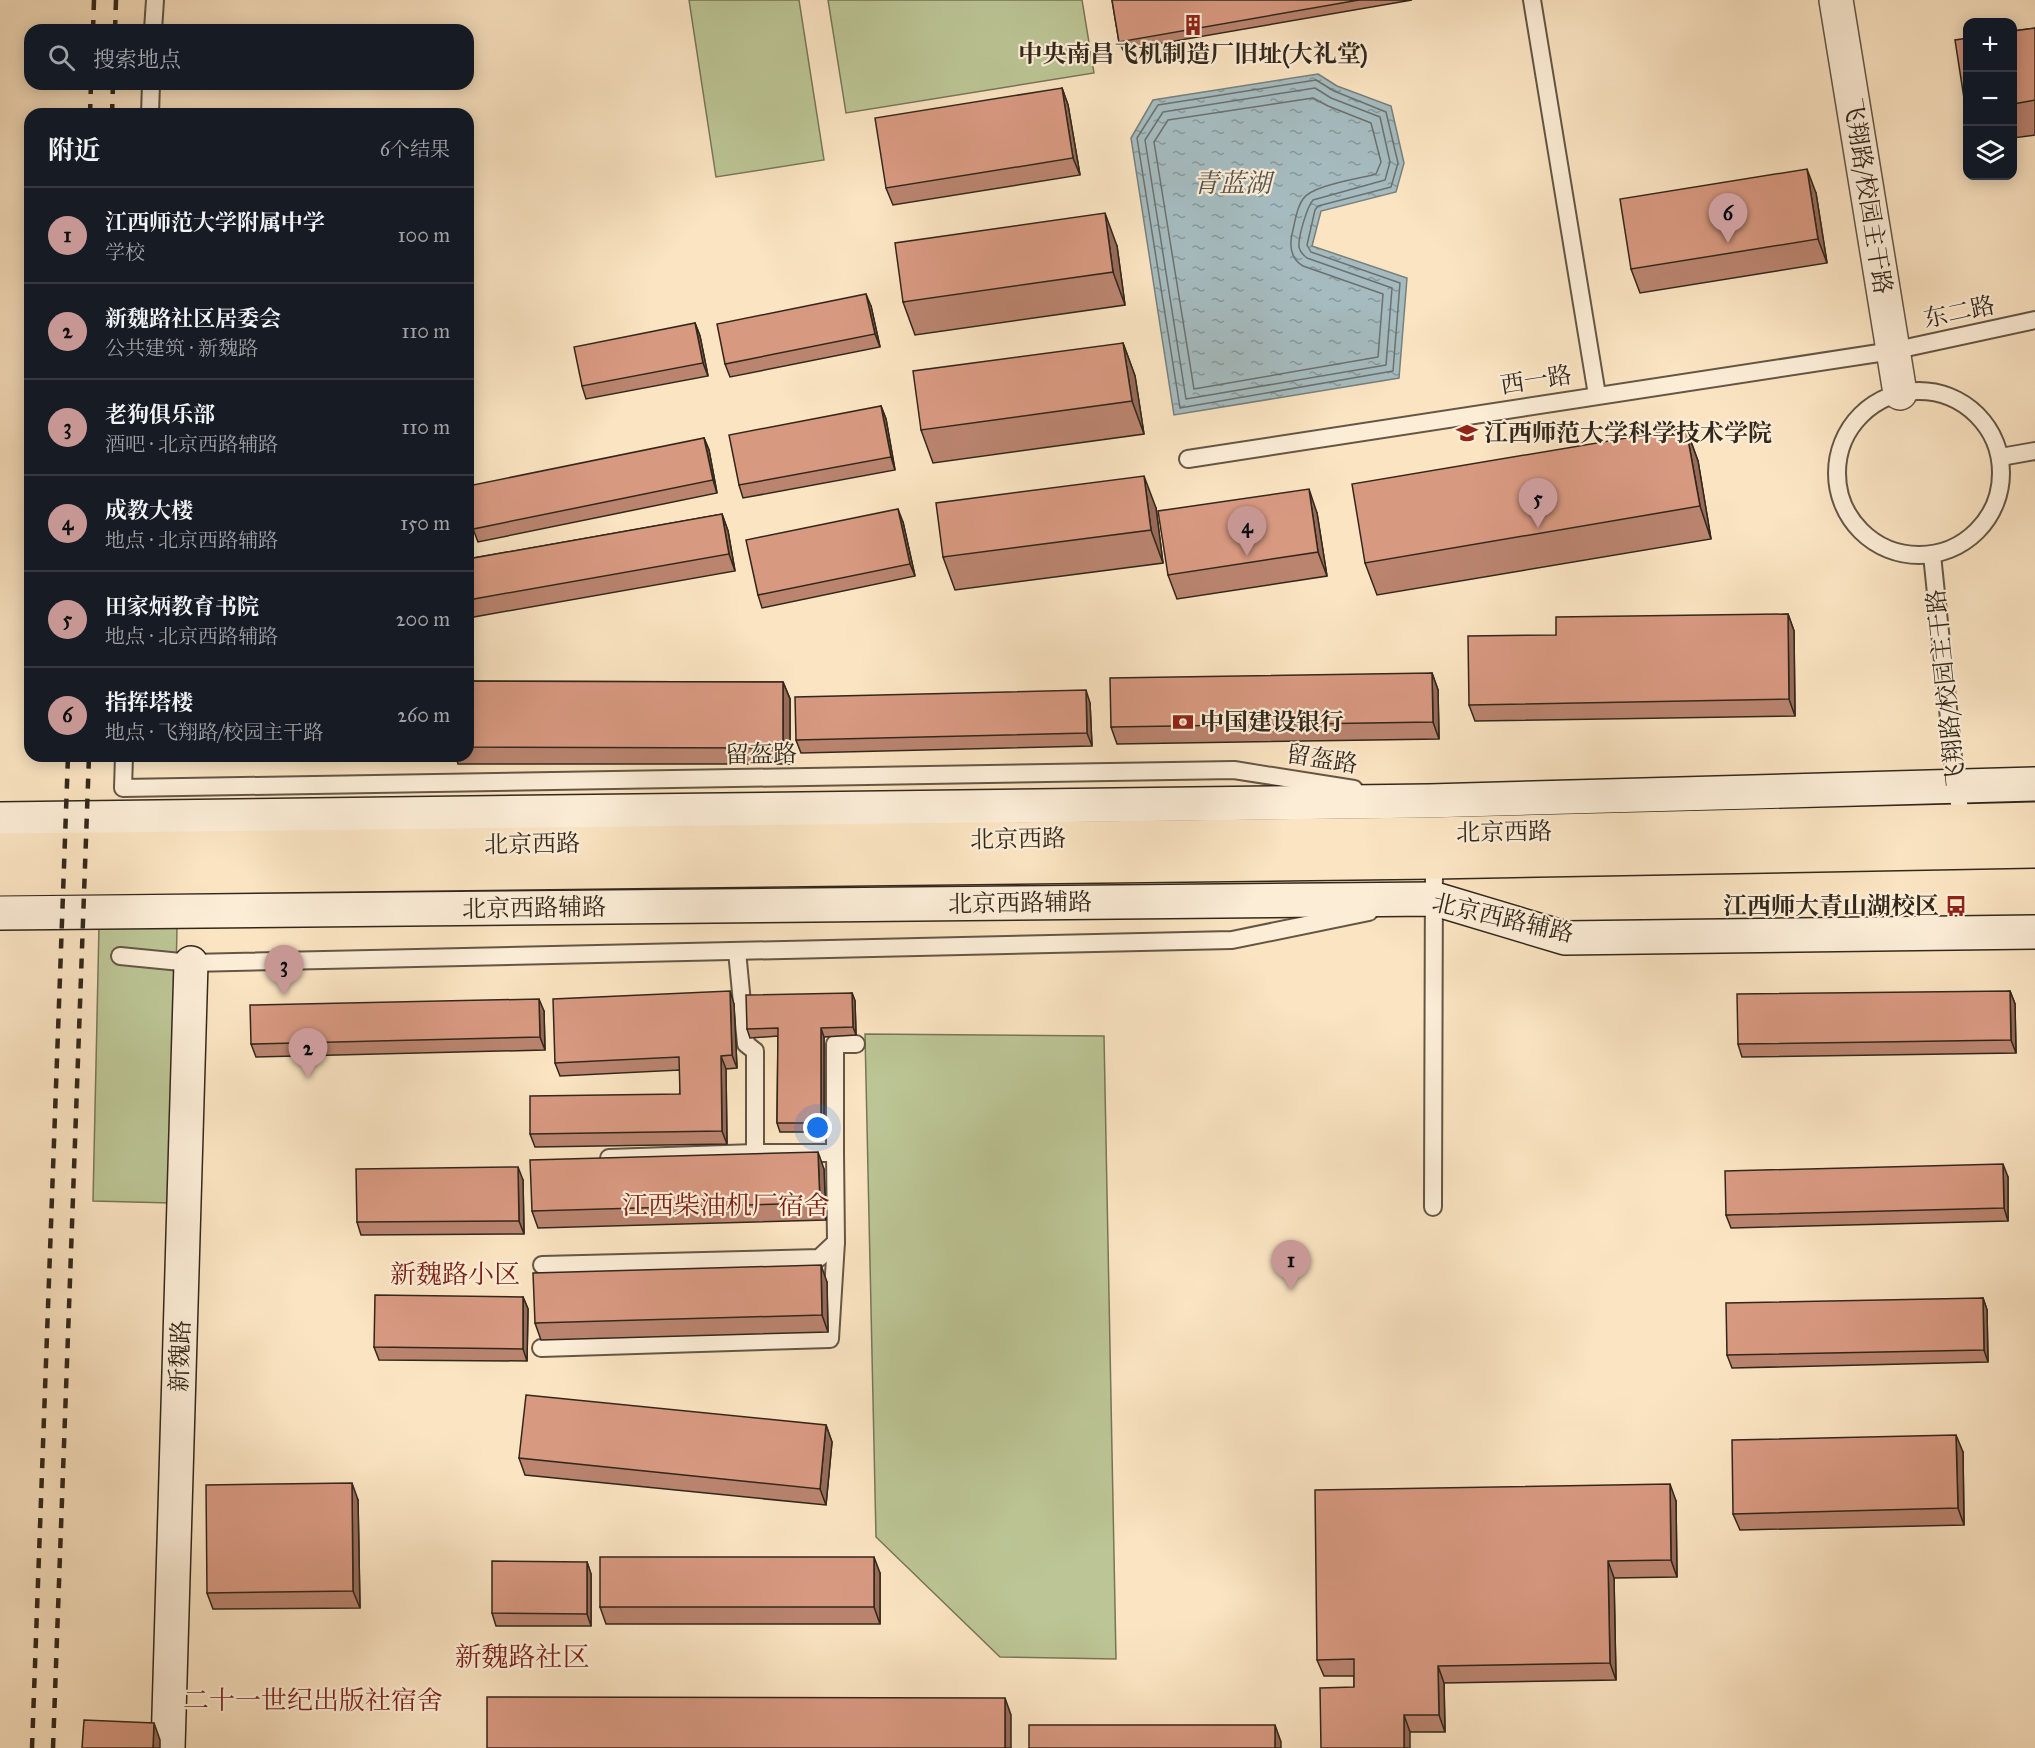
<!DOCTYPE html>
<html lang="zh">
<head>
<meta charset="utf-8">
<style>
  :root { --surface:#171b24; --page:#20242c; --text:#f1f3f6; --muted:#9ea1a6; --line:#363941; --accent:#c59692 }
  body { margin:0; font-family:"IM FELL Great Primer","Noto Serif SC",serif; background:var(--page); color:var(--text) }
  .controls { position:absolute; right:18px; top:18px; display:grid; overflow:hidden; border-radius:12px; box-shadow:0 3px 15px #0003 }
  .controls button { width:54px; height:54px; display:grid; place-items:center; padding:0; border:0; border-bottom:2px solid var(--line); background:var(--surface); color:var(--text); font:30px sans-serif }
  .you { position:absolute; left:818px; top:1128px; width:21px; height:21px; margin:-15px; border:4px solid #fff; border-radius:50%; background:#1a73e8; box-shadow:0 0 0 9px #1a73e833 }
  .badge { display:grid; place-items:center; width:39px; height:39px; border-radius:50%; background:var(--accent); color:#111; font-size:20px; font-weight:700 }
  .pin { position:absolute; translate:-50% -50px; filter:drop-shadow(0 2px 3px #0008) }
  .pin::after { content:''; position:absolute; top:32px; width:21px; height:18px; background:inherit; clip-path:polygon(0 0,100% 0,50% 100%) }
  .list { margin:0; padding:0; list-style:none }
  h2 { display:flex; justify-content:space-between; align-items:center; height:78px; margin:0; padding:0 24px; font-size:26px }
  h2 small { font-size:20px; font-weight:400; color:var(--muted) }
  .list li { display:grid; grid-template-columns:39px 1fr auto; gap:18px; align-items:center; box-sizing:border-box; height:96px; padding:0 24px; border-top:2px solid var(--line) }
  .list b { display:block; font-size:22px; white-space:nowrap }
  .list p { margin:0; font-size:20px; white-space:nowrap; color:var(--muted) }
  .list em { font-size:20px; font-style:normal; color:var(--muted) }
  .icon { flex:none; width:33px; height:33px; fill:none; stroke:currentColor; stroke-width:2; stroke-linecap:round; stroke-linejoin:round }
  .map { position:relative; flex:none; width:2035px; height:1748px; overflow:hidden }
  .search { position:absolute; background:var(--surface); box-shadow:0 3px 15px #0003; left:24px; top:24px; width:450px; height:66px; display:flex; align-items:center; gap:15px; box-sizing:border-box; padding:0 21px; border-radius:18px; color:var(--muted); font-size:22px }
  .panel { position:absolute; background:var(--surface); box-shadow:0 3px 15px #0003; left:24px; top:108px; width:450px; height:654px; border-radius:18px }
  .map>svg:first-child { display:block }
</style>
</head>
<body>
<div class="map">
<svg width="2035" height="1748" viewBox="0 0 2035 1748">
  <defs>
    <pattern id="water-ripples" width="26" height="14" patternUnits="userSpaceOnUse" patternTransform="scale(1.5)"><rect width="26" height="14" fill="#a5bbbf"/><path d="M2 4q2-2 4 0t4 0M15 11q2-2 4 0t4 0" fill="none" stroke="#87989a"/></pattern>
  </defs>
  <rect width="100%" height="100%" fill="#fbe4c2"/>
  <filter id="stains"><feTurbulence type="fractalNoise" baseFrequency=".00333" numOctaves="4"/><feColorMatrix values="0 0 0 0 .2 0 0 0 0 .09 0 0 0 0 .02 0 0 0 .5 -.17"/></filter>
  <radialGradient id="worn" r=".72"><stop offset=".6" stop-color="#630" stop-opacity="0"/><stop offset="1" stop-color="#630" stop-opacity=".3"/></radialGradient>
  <!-- park -->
  <g fill="#bcc595" stroke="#777658" stroke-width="1.5">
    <polygon points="689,0 799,0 824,160 716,177"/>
    <polygon points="828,0 1082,0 1094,73 846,113"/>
    <polygon points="99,926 177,928 171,1203 93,1201"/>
    <polygon points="865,1034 1104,1036 1116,1659 1000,1657 876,1537"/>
  </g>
  <!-- water -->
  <polygon fill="url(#water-ripples)" stroke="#77807d" stroke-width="1.5" points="1318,74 1337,86 1391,106 1404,163 1396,192 1321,211 1312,246 1407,278 1399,378 1174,415 1131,138 1153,100"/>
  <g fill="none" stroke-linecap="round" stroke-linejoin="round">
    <!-- shore -->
    <g stroke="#6c716d" stroke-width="1.5">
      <polygon points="1316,80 1334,91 1386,112 1398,163 1391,187 1318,206 1315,210 1307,245 1311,252 1400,283 1393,371 1180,408 1137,138 1158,105"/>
      <path d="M1315 88 1331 98 1380 117 1390 162 1385 180 1313 200C1307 207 1298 237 1299 247 1300 252 1303 255 1307 258L1392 288 1386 365 1186 399 1145 140 1163 112Z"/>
      <path d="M1313 98 1328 106 1371 123 1381 162 1376 174C1359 179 1312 185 1303 199 1296 208 1295 223 1292 234 1289 248 1291 259 1303 266L1383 294 1378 357 1194 389 1154 142 1168 120Z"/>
    </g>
    <defs>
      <g id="lane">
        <polyline points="1532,0 1597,395"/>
        <polyline points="153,30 155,0"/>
        <polyline points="150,114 151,84"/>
        <circle cx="1919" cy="473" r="82"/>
        <polyline points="2001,457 2035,451"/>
        <polyline points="1188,459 1892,351 2035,320"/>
        <polyline points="1932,555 1956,786 1962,821"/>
        <polyline points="124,756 123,788 1234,770 1354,789"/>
        <polyline points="737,951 746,1044 755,1051 755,1153 835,1153 835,1044 856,1044"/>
        <polyline points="120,956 191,963 1232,940 1369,912"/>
        <polyline points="609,1158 755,1153"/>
        <polyline points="1433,1207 1434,862"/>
        <polyline points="542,1265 819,1258 836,1242 835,1153"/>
        <polyline points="541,1348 830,1339 836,1242"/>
      </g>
      <polyline id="street" points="1836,0 1900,393"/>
      <g id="secondary">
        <polyline points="0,819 1429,801 2035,784"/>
        <polyline points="0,913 1435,899 1565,938 2035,932"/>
        <polyline points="168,1748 191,963"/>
      </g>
      <g id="primary">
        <polyline points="0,850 1432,834 2035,819"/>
        <polyline points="0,879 1434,862 2035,851"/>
      </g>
    </defs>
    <!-- lane casing -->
    <use href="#lane" stroke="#645645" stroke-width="20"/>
    <!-- street casing -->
    <use href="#street" stroke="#645645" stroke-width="36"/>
    <!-- secondary casing -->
    <use href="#secondary" stroke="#32271b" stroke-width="36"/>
    <!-- primary casing -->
    <use href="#primary" stroke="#32271b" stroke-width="36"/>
    <!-- lane -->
    <use href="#lane" stroke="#fcedd7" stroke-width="16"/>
    <!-- street -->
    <use href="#street" stroke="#fcedd7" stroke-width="33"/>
    <!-- secondary -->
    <use href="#secondary" stroke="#fcedd7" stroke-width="33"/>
    <!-- primary -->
    <use href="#primary" stroke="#fbe4c2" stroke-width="33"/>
    <!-- rail -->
    <g stroke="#32271b" stroke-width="4.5" stroke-dasharray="10 10" stroke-linecap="butt">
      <polyline points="93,30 94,0"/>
      <polyline points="115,30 116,0"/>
      <polyline points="90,114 91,84"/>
      <polyline points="112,114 113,84"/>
      <polyline points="32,1748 68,756"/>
      <polyline points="53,1748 89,756"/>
    </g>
  </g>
  <!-- wall -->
  <g fill="#ba846f" stroke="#32271b" stroke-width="1.5">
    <polygon points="1112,0 1412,0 1123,50 1119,42"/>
    <polygon points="2035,28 2035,135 2013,138 2013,31"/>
    <polygon points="1062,88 1068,105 1080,175 893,205 886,188"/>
    <polygon points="1816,193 1827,263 1640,293 1631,269"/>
    <polygon points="1117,246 1125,305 915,335 903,302"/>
    <polygon points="871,306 880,347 730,377 725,364"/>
    <polygon points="695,323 700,336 708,376 586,399 582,386"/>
    <polygon points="1123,343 1135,376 1144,434 933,463 921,430"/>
    <polygon points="881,406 886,419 895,470 743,498 739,485"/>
    <polygon points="1686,428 1698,461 1711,539 1377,595 1365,563"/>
    <polygon points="704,438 709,450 717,493 478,542 473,529"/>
    <polygon points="1156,508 1163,563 955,590 943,557"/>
    <polygon points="1317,513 1327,576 1177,599 1168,575"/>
    <polygon points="722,514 728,531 735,571 468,618 468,559"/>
    <polygon points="903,522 915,576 762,608 758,595"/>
    <polygon points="1788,614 1794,631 1795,716 1475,721 1469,705 1556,635"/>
    <polygon points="1432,673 1438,690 1439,739 1117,744 1111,727"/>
    <polygon points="468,681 783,682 790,699 790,764 458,764 456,756 468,756"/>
    <polygon points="1090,703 1092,746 801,753 796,740"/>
    <polygon points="2010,991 2015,1004 2016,1053 1742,1057 1738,1044"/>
    <polygon points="852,993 855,1001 856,1035 824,1037 824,1132 780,1132 777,1123 778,1036 750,1038 747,1029"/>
    <polygon points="734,1004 737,1068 726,1069 727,1144 535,1147 530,1134 680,1094 680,1070 560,1076 555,1063"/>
    <polygon points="544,1011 545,1050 256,1057 251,1044"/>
    <polygon points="824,1169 826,1220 538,1228 532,1211"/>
    <polygon points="2008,1177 2008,1221 1731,1228 1726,1215"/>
    <polygon points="523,1180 524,1234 361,1235 357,1222"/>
    <polygon points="827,1282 828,1332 541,1340 535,1323"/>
    <polygon points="523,1297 528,1309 527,1361 379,1360 374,1347"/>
    <polygon points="1983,1298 1987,1310 1988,1362 1732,1368 1727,1355"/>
    <polygon points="826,1425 832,1442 826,1505 525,1475 519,1458"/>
    <polygon points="1963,1452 1964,1525 1740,1530 1733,1514"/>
    <polygon points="358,1500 360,1608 213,1609 207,1593"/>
    <polygon points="1676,1501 1677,1577 1614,1578 1616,1680 1444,1683 1445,1732 1410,1732 1354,1687 1354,1676 1324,1676 1317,1660"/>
    <polygon points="587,1562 591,1574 591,1626 496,1626 492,1613"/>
    <polygon points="880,1573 880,1624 606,1624 600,1607"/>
  </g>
  <!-- shaded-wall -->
  <g fill="#976b5a" stroke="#32271b" stroke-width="1.5">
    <polygon points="1062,88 1068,105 1080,175 1073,158"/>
    <polygon points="1807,169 1816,193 1827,263 1818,239"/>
    <polygon points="1105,213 1117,246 1125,305 1113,272"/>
    <polygon points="866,294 871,306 880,347 875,334"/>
    <polygon points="695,323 700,336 708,376 703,363"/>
    <polygon points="1123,343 1135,376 1144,434 1132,401"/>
    <polygon points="881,406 886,419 895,470 891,457"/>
    <polygon points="1686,428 1698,461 1711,539 1700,506"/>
    <polygon points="704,438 709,450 717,493 713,480"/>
    <polygon points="1144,476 1156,508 1163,563 1151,530"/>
    <polygon points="1309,489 1317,513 1327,576 1318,552"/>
    <polygon points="898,509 903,522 915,576 910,564"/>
    <polygon points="722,514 728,531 735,571 729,554"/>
    <polygon points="1788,614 1794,631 1795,716 1789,699"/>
    <polygon points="1432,673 1438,690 1439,739 1433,722"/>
    <polygon points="783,682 790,699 790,764 783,748"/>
    <polygon points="1086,690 1090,703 1092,746 1087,733"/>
    <polygon points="730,991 734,1004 737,1068 732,1055"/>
    <polygon points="2010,991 2015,1004 2016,1053 2011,1040"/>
    <polygon points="852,993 855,1001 856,1035 853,1027"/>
    <polygon points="539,999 544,1011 545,1050 540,1037"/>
    <polygon points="821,1028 824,1037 824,1132 821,1123"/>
    <polygon points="721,1056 726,1069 727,1144 722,1131"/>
    <polygon points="818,1152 824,1169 826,1220 820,1203"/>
    <polygon points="2003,1164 2008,1177 2008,1221 2004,1208"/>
    <polygon points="518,1167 523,1180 524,1234 519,1221"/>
    <polygon points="821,1265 827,1282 828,1332 822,1315"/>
    <polygon points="523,1297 528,1309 527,1361 523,1349"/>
    <polygon points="1983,1298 1987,1310 1988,1362 1984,1350"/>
    <polygon points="826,1425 832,1442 826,1505 820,1489"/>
    <polygon points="1956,1435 1963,1452 1964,1525 1958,1508"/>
    <polygon points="352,1483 358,1500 360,1608 353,1591"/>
    <polygon points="1670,1484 1676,1501 1677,1577 1671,1560"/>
    <polygon points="874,1557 880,1573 880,1624 874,1607"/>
    <polygon points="1608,1561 1614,1578 1616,1680 1610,1663"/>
    <polygon points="587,1562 591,1574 591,1626 587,1614"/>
    <polygon points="1438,1666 1444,1683 1445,1732 1439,1715"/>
    <polygon points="1005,1698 1011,1715 1011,1748 1005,1748"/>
    <polygon points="1404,1715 1410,1732 1410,1748 1404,1748"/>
    <polygon points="154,1723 160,1740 160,1748 153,1748"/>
    <polygon points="1275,1725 1281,1742 1281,1748 1275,1748"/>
  </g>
  <!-- building -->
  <g fill="#d89981" stroke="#32271b" stroke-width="1.5">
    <polygon points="1112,0 1359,0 1119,42"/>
    <polygon points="2035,28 2035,100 2013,104 2013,31"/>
    <polygon points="1968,38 1968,110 1966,111 1955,40"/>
    <polygon points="1062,88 1073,158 886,188 875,118"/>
    <polygon points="1807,169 1818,239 1631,269 1620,199"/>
    <polygon points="1105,213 1113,272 903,302 895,243"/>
    <polygon points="866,294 875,334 725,364 717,324"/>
    <polygon points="695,323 703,363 582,386 574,347"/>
    <polygon points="1123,343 1132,401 921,430 913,371"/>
    <polygon points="881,406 891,457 739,485 729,435"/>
    <polygon points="1686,428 1700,506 1365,563 1352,484"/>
    <polygon points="704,438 713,480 473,529 468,506 468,486"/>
    <polygon points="1144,476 1151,530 943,557 936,503"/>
    <polygon points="1309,489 1318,552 1168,575 1158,511"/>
    <polygon points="898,509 910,564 758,595 746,540"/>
    <polygon points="722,514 729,554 468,600 468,559"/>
    <polygon points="1788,614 1789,699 1469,705 1468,636 1556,635 1556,617"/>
    <polygon points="1432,673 1433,722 1111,727 1110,678"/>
    <polygon points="468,681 783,682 783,748 468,747"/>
    <polygon points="1086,690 1087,733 796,740 795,697"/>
    <polygon points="730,991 732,1055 721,1056 722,1131 530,1134 530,1096 680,1094 679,1057 555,1063 553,999"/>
    <polygon points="2010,991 2011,1040 1738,1044 1737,994"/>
    <polygon points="852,993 853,1027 821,1028 821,1123 777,1123 778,1028 747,1029 746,995"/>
    <polygon points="539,999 540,1037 251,1044 250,1005"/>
    <polygon points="818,1152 820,1203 532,1211 530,1160"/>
    <polygon points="2003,1164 2004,1208 1726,1215 1725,1171"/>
    <polygon points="518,1167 519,1221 357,1222 356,1169"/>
    <polygon points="821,1265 822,1315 535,1323 533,1273"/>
    <polygon points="375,1295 523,1297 523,1349 374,1347"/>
    <polygon points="1983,1298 1984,1350 1727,1355 1726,1303"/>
    <polygon points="526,1395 826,1425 820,1489 519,1458"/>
    <polygon points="1956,1435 1958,1508 1733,1514 1732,1440"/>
    <polygon points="352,1483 353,1591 207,1593 206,1485"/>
    <polygon points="1670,1484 1671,1560 1608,1561 1610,1663 1438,1666 1439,1715 1404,1715 1404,1748 1321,1748 1320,1688 1354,1687 1354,1659 1317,1660 1315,1490"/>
    <rect x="600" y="1557" width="274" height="50"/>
    <polygon points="492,1561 587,1562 587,1614 492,1613"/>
    <polygon points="487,1697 1005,1698 1005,1748 487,1748"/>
    <polygon points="84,1720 154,1723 153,1748 82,1748"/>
    <rect x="1029" y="1725" width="246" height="23"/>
  </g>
  <!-- icons -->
  <defs>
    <symbol id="building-bare" viewBox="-9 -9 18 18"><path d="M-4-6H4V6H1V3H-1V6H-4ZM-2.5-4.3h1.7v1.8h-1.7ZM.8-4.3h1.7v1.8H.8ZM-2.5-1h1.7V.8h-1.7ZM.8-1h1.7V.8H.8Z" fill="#8f2418" stroke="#fcedd7" stroke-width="2.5" paint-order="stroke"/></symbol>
    <symbol id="university-bare" viewBox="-9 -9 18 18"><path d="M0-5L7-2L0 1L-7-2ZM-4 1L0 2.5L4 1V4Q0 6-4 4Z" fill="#8f2418" stroke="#fcedd7" stroke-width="2.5" paint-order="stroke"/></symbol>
    <symbol id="bank-bare" viewBox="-9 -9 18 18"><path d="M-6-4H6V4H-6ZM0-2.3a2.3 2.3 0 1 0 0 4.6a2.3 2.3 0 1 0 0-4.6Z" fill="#8f2418" stroke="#fcedd7" stroke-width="2.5" paint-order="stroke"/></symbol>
    <symbol id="bus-bare" viewBox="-9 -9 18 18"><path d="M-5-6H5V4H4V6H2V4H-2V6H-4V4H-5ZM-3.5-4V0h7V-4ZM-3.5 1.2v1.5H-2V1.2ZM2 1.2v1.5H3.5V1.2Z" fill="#8f2418" stroke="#fcedd7" stroke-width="2.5" paint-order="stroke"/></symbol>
  </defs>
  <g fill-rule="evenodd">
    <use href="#building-bare" x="1178" y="10" width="30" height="30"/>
    <use href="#university-bare" x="1452" y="418" width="30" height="30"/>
    <use href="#bank-bare" x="1168" y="707" width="30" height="30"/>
    <use href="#bus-bare" x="1941" y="891" width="30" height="30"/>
  </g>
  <g text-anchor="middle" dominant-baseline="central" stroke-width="4.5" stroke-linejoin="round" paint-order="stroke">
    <!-- poi labels -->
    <g font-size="24" font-weight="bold" fill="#32271b" stroke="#fcedd7" text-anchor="start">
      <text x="1193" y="54" text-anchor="middle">中央南昌飞机制造厂旧址(大礼堂)</text>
      <text x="1484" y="433">江西师范大学科学技术学院</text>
      <text x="1200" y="722">中国建设银行</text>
      <text x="1939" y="906" text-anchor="end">江西师大青山湖校区</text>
    </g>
    <!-- street labels -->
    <g font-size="24" fill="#32271b" stroke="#fcedd7">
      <text transform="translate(1868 196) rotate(81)">飞翔路/校园主干路</text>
      <text transform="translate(1959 312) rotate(-12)">东二路</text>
      <text transform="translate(1536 380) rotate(-9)">西一路</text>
      <text transform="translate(1946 688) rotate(-96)">飞翔路/校园主干路</text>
      <text transform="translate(761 754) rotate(-1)">留盔路</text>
      <text transform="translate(1322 759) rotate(9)">留盔路</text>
      <text transform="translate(1504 832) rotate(-1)">北京西路</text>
      <text transform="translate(1018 839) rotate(-1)">北京西路</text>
      <text transform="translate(532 844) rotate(-1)">北京西路</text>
      <text transform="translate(1020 903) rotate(-1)">北京西路辅路</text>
      <text transform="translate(534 908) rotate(-1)">北京西路辅路</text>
      <text transform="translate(1503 918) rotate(13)">北京西路辅路</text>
      <text transform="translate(180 1356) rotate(-88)">新魏路</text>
    </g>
    <!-- water labels -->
    <g font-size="26" font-style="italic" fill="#54534c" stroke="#fcedd7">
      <text x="1232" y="183">青蓝湖</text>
    </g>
    <!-- neighbourhood labels -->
    <g font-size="26" fill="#7a1f14" stroke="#fcedd7">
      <text x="726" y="1205">江西柴油机厂宿舍</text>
      <text x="455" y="1274">新魏路小区</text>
      <text x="313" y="1700">二十一世纪出版社宿舍</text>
    </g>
    <!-- quarter labels -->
    <g font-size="27" fill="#7a1f14" stroke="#fcedd7">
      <text x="522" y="1656">新魏路社区</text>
    </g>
  </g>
  <rect width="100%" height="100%" filter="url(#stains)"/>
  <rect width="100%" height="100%" fill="url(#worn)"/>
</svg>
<div class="controls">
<button>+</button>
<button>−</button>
<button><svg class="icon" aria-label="layers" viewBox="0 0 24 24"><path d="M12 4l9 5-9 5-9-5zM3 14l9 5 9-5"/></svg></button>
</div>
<div class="you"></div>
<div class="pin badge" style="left:1291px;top:1290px">1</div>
<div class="pin badge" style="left:308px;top:1078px">2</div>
<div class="pin badge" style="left:284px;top:995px">3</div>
<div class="pin badge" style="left:1247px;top:556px">4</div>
<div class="pin badge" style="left:1538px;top:528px">5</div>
<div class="pin badge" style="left:1728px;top:243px">6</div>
<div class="search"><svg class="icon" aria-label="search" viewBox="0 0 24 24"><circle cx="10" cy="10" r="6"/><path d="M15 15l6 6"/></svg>搜索地点</div>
<section class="panel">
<h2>附近<small>6个结果</small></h2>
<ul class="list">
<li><span class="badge">1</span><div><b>江西师范大学附属中学</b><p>学校</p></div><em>100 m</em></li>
<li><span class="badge">2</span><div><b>新魏路社区居委会</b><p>公共建筑 · 新魏路</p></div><em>110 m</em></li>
<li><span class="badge">3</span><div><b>老狗俱乐部</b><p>酒吧 · 北京西路辅路</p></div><em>110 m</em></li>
<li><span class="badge">4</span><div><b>成教大楼</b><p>地点 · 北京西路辅路</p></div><em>150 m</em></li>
<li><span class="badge">5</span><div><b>田家炳教育书院</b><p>地点 · 北京西路辅路</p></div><em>200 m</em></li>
<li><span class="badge">6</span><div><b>指挥塔楼</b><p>地点 · 飞翔路/校园主干路</p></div><em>260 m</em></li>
</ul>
</section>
</div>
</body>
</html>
